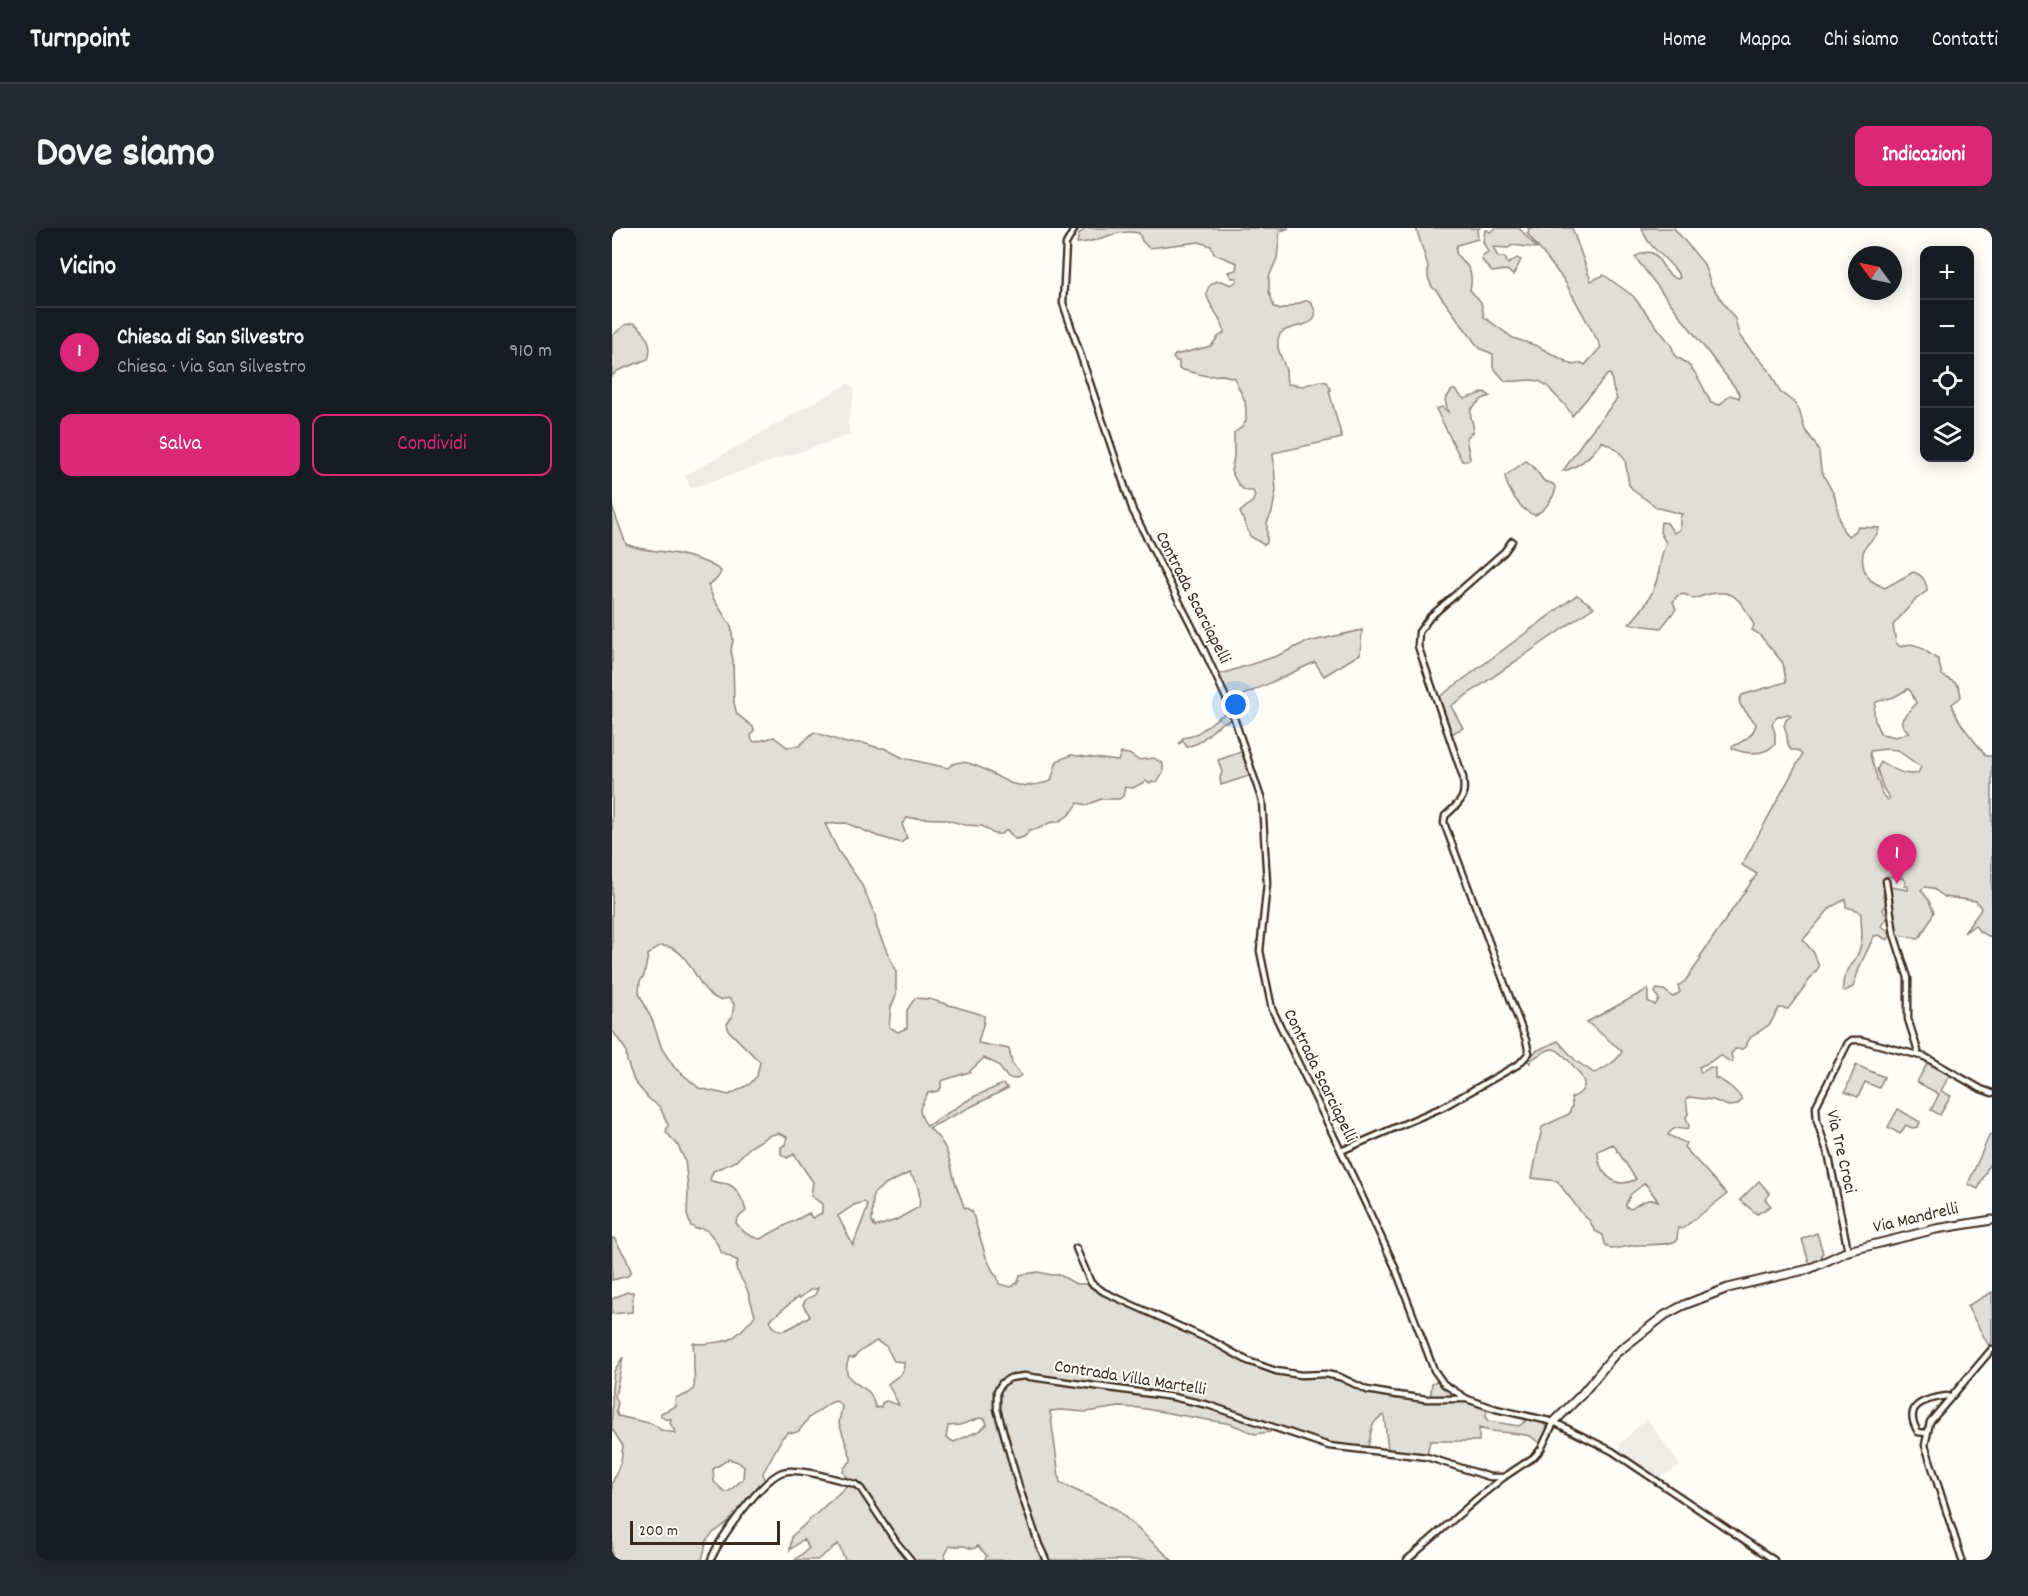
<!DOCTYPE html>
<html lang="it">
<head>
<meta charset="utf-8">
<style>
  :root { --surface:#171b24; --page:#242831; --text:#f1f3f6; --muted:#9ea1a6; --line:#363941; --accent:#db2777 }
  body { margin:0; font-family:Dekko,sans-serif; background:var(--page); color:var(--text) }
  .controls { position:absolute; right:18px; top:18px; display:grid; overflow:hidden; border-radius:12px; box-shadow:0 3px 15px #0003 }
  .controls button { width:54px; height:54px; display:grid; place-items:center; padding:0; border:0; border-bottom:2px solid var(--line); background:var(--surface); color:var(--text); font:30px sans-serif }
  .compass { position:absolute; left:1236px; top:18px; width:54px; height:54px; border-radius:50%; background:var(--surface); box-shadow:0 3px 15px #0003; rotate:303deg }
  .scale { position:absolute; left:18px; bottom:15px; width:150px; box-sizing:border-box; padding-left:6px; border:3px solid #3b2a1e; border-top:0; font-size:16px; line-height:21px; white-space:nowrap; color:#3b2a1e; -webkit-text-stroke:4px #fdfcf7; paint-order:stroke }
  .you { position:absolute; left:624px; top:477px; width:21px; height:21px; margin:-15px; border:4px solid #fff; border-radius:50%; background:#1a73e8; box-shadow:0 0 0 9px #1a73e833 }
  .badge { display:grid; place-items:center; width:39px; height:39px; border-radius:50%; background:var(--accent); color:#fff; font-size:20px; font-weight:700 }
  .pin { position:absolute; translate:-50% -50px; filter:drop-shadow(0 2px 3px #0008) }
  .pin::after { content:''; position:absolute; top:32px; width:21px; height:18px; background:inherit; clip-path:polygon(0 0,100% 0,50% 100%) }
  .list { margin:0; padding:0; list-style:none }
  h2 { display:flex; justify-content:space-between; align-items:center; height:78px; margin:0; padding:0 24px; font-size:26px }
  h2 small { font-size:20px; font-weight:400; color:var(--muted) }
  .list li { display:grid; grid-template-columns:39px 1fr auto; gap:18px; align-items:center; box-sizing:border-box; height:90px; padding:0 24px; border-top:2px solid var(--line) }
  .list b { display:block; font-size:22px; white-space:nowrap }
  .list p { margin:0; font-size:20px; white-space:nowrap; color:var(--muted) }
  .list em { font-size:20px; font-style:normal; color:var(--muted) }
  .actions { display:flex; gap:12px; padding:18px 24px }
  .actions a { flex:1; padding:14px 0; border:2px solid var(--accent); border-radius:12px; text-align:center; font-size:21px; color:var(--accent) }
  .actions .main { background:var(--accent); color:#fff }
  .icon { flex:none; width:33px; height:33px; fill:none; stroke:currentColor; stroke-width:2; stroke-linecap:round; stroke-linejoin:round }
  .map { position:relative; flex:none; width:1380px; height:1332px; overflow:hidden; border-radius:12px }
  header { display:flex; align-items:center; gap:36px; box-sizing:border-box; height:84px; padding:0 30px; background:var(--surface); border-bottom:2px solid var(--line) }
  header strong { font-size:28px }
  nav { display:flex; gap:33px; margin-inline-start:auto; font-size:21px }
  .intro { display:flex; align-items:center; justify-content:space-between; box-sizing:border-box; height:144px; padding:0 36px }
  h1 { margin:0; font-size:42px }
  .button { padding:15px 27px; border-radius:12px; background:var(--accent); color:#fff; font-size:21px; font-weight:700 }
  main { display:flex; gap:36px; padding:0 36px }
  aside { flex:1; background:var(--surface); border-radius:12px; box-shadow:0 3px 15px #0003 }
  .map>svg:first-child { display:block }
</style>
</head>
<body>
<header>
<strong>Turnpoint</strong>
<nav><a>Home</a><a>Mappa</a><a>Chi siamo</a><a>Contatti</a></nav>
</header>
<div class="intro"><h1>Dove siamo</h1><a class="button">Indicazioni</a></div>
<main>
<aside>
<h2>Vicino<small></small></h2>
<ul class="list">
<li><span class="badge">1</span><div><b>Chiesa di San Silvestro</b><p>Chiesa · Via San Silvestro</p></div><em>910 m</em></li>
</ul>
<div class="actions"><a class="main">Salva</a><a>Condividi</a></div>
</aside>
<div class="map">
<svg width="1380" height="1332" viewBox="0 0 1380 1332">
  <rect width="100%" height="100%" fill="#fdfcf7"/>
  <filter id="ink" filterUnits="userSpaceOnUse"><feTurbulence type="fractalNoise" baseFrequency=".0167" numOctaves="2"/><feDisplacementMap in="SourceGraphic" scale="12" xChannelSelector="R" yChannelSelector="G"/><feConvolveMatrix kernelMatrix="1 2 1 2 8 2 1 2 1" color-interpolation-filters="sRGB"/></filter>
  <g filter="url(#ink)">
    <!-- built -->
    <g fill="#efece7">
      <polygon points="237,155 243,161 236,195 238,207 79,260 73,248"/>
      <polygon points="1035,1190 1068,1238 1050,1248 1047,1252 1004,1224 1009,1219 1007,1217"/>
    </g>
    <!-- green -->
    <g fill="#e1ded7" stroke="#8e847a" stroke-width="1.5" fill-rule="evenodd">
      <path d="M474 0H677L668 3 665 30 657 49V64L662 79 668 82 693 73H698C718 103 676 94 668 106 661 119 672 132 674 143 675 148 673 150 676 156L691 158 707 153 715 154 719 162 717 163 730 210 661 225 664 263 660 284 655 295V315L652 317 638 308 628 284 641 273 643 268 641 263C627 264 625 253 619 243L622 229V205L630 199 634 193V182L633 173 622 150 611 147 595 148 567 141V133H564L561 130 563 127 599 118 606 109 612 105C613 88 582 68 601 55 608 51 612 54 619 57L625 53V50H620L616 44 624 42 625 35 602 26 599 18 587 14 537 20 530 13 527 5C503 0 487 15 465 15L467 6Z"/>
      <path d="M804 0H868L865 2 866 11 845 17C841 28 849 30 855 38 860 45 860 54 858 62L869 74 872 89 901 110 925 118 961 137 970 135 973 137 989 119 952 52 915 5 917 3 916 0H960L979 53 992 47 1021 68 1059 117 1064 129C1083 136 1090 158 1099 175L1108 177 1118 167 1127 170 1128 166 1023 29C1051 12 1045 46 1066 51L1068 49C1058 30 1036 22 1030 0H1062L1092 36 1099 57 1123 91 1127 107 1132 114 1157 142 1168 164 1183 175 1187 181 1193 202 1203 215 1207 224 1209 242 1223 269 1228 293 1231 302 1236 308 1244 303 1246 299 1267 300C1266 310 1257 312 1253 320 1248 328 1251 342 1256 349 1259 354 1267 357 1273 360L1301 344C1310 346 1315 354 1315 363L1303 372 1281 397 1284 415 1289 419C1303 410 1314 425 1326 431L1330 447C1342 456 1347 451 1349 469L1340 476C1345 496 1363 512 1374 528H1380V710L1367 703 1363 697 1352 705 1368 683 1369 680 1364 673 1333 669 1320 660 1313 659 1309 662 1316 671 1322 684C1317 694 1314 702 1306 711L1283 706 1278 659 1296 662V658H1292L1294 654 1290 650 1274 648 1271 669 1274 673 1271 682 1275 689 1269 698 1275 702 1279 708 1275 712 1267 707 1262 708 1248 738 1241 759 1233 763 1231 762C1229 744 1242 738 1247 723 1252 710 1249 699 1249 686L1245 682 1234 679V671L1219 679 1191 712 1202 725 1207 739 1176 781 1167 780 1158 796 1138 810 1133 819 1130 821H1123L1119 826 1121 834H1118L1108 827 1098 834 1087 839 1089 845 1098 839 1103 840V850C1112 852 1126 864 1130 872L1125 877 1116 878 1101 872 1077 869 1074 871 1076 886 1074 889 1077 898 1075 901C1067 898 1060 900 1056 907L1074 915 1072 919 1115 966 1070 1001 1066 1000 1065 1013C1052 1018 1038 1016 1025 1017 1016 1018 1008 1020 999 1021L993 1016 991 1007 983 1003 977 992 972 988 945 953 920 950 930 899 957 886 960 878 959 870C964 868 971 864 972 858 974 850 948 820 940 821 934 822 925 828 919 832L918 835 915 832 924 823 946 813 964 833 982 845C991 842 1007 832 1010 823L975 794 1036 761V773L1043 777 1047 772 1043 764 1045 761 1052 762 1061 769 1068 764 1066 758 1073 753 1089 731 1087 730 1145 646 1130 637 1190 527 1185 522H1179C1173 514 1177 507 1172 498L1174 492 1179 488 1177 486C1169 488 1163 488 1160 496L1163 505V516C1152 528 1135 526 1121 521L1120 519C1131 513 1141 509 1144 496L1129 478 1127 473 1130 467 1174 454 1171 435 1147 406 1140 402 1142 397C1126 366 1118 357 1082 371L1072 366 1065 368 1061 374 1064 381 1049 400 1017 396C1030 383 1042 365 1046 347 1049 336 1049 325 1054 315L1048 304 1049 294 1055 295 1062 305 1068 301V289L1070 286 1046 280 1022 263 1017 257 1013 232 1010 227 1003 220 990 213C981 226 968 239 951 243L972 212 1005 171 1001 160 999 147 997 146 995 147 960 188C957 180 951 175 945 169 941 166 939 161 935 158 923 147 907 155 893 153L881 139V126L869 121 864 116 824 62 820 59 816 49V38ZM1296 461 1299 464 1304 475C1297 488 1280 491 1297 504L1284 509 1269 506C1263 497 1260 485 1264 474L1282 469ZM1274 521 1285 522 1309 539 1306 545C1293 549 1280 540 1269 534L1265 541 1271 560 1278 571 1275 572 1270 566 1258 527V523ZM1001 916 1024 951C1003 963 985 944 986 923ZM1033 955 1046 973C1037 969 1027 975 1019 981L1014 979V976L1019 966Z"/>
      <polygon points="883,0 907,0 925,20 901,17 896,20 881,19 886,29 893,29 896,36 905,30 909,32 901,47 895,42 880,44 869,31 870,28 876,24 871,14 873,2 875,2 878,4"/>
      <path d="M22 95C33 102 42 118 36 131L5 143 0 148V108L13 97Z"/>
      <path d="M840 162H843L852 171 873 164 878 168 870 171 859 181C856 196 869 198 854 210L858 231 855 233H850L824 181 830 179 836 184 833 172Z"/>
      <path d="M914 233 920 237 932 253 941 256 944 260C942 270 932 283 923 287 909 284 895 261 893 248Z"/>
      <path d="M0 278 14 316C25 321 34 322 46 323 64 325 94 331 109 343 107 351 103 352 96 357L101 370 119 398 121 412 119 422 121 432 122 475 125 486 141 499 142 502 139 508 140 512 143 514 162 509 175 519 187 518 202 504 234 515H251L267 520H272L291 530 336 540C350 522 385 551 401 556 412 559 428 557 439 553L445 533 459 527 506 533 509 525 517 526 526 532 542 530 551 536V545L546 553 537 555 534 553 521 560 513 559 511 568 507 571H489L475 577 466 575C462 583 453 592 444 594 439 595 440 593 435 596 428 600 426 602 417 602 414 609 411 610 403 611L395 602 389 606H382L370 598 353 597 332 591 295 590 290 596 295 610 289 615 265 608 234 595 213 596 227 624 249 655 263 687 265 700 272 717 284 744V768L279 779 277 799 286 804 295 800V782L303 770 317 771 368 786 372 788V793L366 815 397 821 400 835 409 847 404 851 396 850 385 836 372 830 357 844 329 853V860L326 863 316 865C307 881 304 882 315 898L361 869 391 856 396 860 317 900C339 920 336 931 344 957 346 964 350 971 352 979L360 983 374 1029 383 1047 385 1048 387 1056 399 1059 406 1054 408 1047 426 1044 440 1047H448L464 1056H477L489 1065 495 1066 654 1141 720 1149 729 1151 755 1164 818 1172 820 1155 827 1152 835 1162 875 1180 874 1189 876 1193 907 1198 916 1191 931 1195 935 1200 932 1212 929 1216C924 1214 922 1209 917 1208 901 1203 883 1206 867 1200V1213H818L815 1226 776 1222 772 1187C757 1194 760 1205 756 1219L751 1220 714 1215 658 1197V1204L643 1206 619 1196 528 1180 507 1179 474 1184 449 1182 438 1183 448 1255 504 1281 560 1332H372L375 1328 366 1318 361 1321 352 1318H338L333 1327 334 1332H233L226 1316 205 1332H183L197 1320 191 1311 178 1322 180 1308 236 1257 246 1263V1260L237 1253 231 1244 232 1240 239 1233V1230L227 1195 230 1178 224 1173 218 1175 197 1190 187 1203 182 1205 176 1204 170 1210 151 1245 153 1255 117 1293 100 1306 95 1312 90 1332H0V1256L9 1233 11 1218 0 1201V1160L2 1143 11 1129 3 1168 6 1175 4 1183 6 1188 41 1196 49 1202 64 1205 58 1195 59 1191H53L49 1188V1185L64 1178 63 1172 65 1169C85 1166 83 1158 82 1141 82 1132 82 1124 81 1115 87 1117 114 1114 119 1111 125 1107 140 1093 143 1087L135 1061 124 1041 126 1033 110 1025C104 1015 98 997 84 1001L79 998 75 987 76 960 73 932 65 916 54 904 56 897 48 879 37 871 22 853 15 833 14 822 0 802ZM48 718C81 717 81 763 108 772L117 770 122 776 120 789 115 796 117 803 148 834 145 848 138 856 117 867 87 860 62 839 50 821 41 794 27 765 28 753 32 748 36 727ZM166 905 175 909 173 917 169 919V926L175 930 182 926 201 954 199 968 210 976V985L200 990 197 985 148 1011C137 1009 130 1004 124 995L125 991 134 983C132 975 126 961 118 957 112 954 105 956 98 952L101 943 124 933 137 920 156 908ZM297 945C306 954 309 966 307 979L284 992 263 999 260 993 261 966 271 958ZM252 974 255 976V981L241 1017 226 988 242 977ZM206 1060 203 1067 194 1071 191 1077 198 1088C185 1095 166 1114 158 1092L186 1069 188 1070 198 1062ZM264 1113 274 1118 282 1133 292 1134C293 1148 284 1148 276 1156L287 1177 274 1173 270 1175 269 1179 264 1180C261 1175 261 1167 256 1163 242 1153 229 1151 237 1130H242C248 1121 256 1120 264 1113ZM368 1190 373 1191 375 1196 369 1202 342 1214 334 1210 336 1198 348 1197ZM117 1231 126 1234 132 1239 131 1251 116 1264H113L102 1254 101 1241Z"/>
      <polygon points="965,367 982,379 839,478 851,500 839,506 826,470"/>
      <polygon points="750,402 748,426 712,448 703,434 619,473 606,447 665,428 692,415"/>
      <path d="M618 484 622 491 610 495 586 515 575 519 571 513 567 516 571 510C591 508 600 489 618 484Z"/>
      <polygon points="632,523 640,547 609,557 608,550 610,544 606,532"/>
      <polygon points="1316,834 1338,846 1329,863 1339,868 1328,887 1319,882 1327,866 1305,854"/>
      <polygon points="1244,837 1272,849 1267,860 1253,854 1246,869 1233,864"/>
      <polygon points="1286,881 1308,894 1306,899 1300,900 1294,897 1288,906 1276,899"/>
      <polygon points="1378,906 1380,908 1380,938 1377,937 1366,961 1356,956"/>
      <polygon points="1147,953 1158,966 1153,971 1159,978 1145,986 1128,972"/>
      <polygon points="1205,1005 1211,1025 1209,1027 1211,1032 1198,1038 1190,1011"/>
      <polygon points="0,1010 2,1010 14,1030 19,1043 16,1048 0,1052"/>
      <polygon points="15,1064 21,1064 20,1084 0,1086 0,1071"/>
      <polygon points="1380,1064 1380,1115 1377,1118 1355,1078"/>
    </g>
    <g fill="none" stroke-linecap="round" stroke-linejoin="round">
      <defs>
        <g id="street">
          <polyline points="463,0 454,16 451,75 521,283 592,422 619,481 650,573 655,655 648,723 660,781 729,923 782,1037 822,1142 832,1156 855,1171"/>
          <polyline points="1274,653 1282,706 1296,750 1296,791 1306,823 1305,827"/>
          <path d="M729 923 831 879 907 836 917 825 914 812 832 595 833 588C849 573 854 572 851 549L806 418 807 404 818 389 892 324 900 313"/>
          <polyline points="464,1020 479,1055 492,1064 602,1114 636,1133 664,1143 689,1147 714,1146 728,1149 755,1162 778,1166 814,1171 855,1171 884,1181 942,1194 1000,1223 1162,1332"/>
          <polyline points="1236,1023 1217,929 1205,893 1204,878 1236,815 1240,812 1249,812 1313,829 1369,861 1380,865"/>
          <path d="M1314 1205 1306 1204C1290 1177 1312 1171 1335 1168L1338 1170"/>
          <path d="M99 1332C106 1312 151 1250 171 1244 186 1239 226 1252 243 1256L249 1261 285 1315 299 1332"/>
          <polyline points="434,1332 427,1317 407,1259 385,1181 385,1163 390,1155 398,1150 412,1148 561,1169 596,1177 717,1218 815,1229 878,1249 892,1249"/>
          <polyline points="795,1332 866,1270 892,1249 922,1229 929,1221 942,1194"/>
          <polyline points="1350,1332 1313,1217 1318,1194 1380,1121"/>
        </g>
        <polyline id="secondary" points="942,1194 970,1166 1003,1126 1053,1087 1072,1077 1116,1060 1197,1041 1236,1023 1324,1001 1380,992"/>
      </defs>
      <!-- street casing -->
      <use href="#street" stroke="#3b2a1e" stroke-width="9"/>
      <!-- secondary casing -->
      <use href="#secondary" stroke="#3b2a1e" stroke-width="11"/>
      <!-- street -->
      <use href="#street" stroke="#fdfcf7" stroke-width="4.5"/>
      <!-- secondary -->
      <use href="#secondary" stroke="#fdfcf7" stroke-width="7"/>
    </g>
  </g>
  <g text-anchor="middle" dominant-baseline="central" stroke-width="4.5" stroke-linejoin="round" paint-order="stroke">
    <!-- street labels -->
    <g font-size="18" fill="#3b2a1e" stroke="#fdfcf7">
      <text transform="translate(580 370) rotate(63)">Contrada Scarciapelli</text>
      <text transform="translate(707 848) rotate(64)">Contrada Scarciapelli</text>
      <text transform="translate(1228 924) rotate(77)">Via Tre Croci</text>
      <text transform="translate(1304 991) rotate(-13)">Via Mandrelli</text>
      <text transform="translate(518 1151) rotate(9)">Contrada Villa Martelli</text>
    </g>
  </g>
</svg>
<div class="controls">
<button>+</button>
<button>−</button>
<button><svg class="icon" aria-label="locate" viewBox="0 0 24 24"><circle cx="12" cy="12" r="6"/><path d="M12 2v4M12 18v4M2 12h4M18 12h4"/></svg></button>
<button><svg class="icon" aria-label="layers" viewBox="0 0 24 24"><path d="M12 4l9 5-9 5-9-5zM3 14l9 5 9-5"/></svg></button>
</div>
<svg class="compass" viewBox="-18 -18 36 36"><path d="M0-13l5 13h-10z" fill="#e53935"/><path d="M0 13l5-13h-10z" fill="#9ea1a6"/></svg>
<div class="scale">200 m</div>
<div class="you"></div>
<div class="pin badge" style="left:1285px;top:656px">1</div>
</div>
</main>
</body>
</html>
